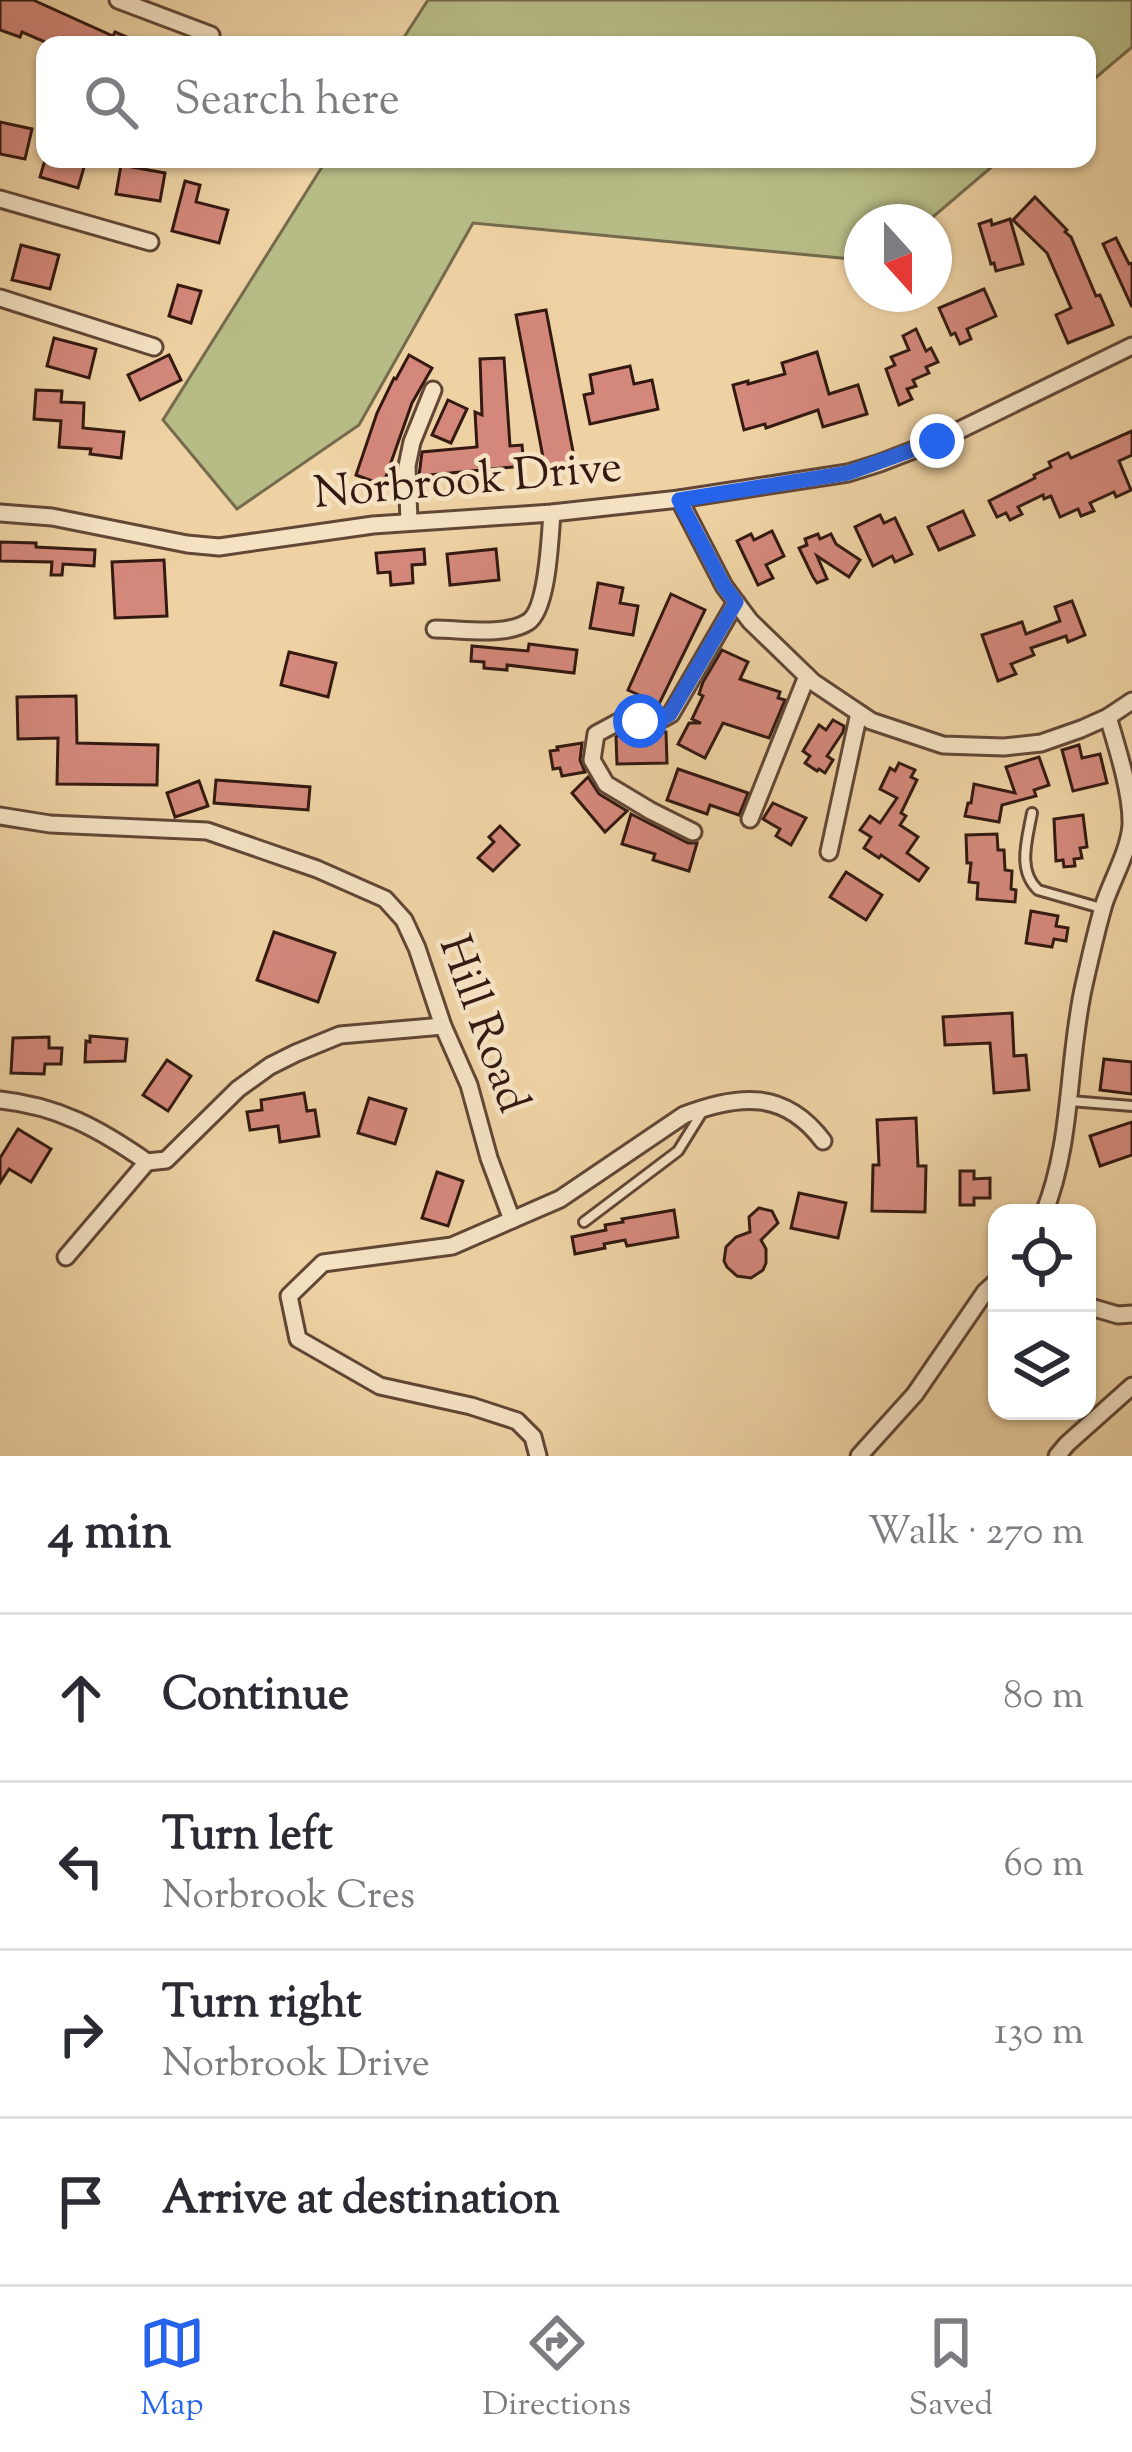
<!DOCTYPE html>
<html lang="en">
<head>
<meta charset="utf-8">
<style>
  :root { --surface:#fff; --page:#f2f2f3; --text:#2b2b33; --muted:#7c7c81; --line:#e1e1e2; --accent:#2563eb }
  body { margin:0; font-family:"Sorts Mill Goudy",serif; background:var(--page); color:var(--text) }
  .controls { position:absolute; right:36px; bottom:36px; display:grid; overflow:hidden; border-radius:24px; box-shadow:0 3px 9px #0004 }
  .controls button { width:108px; height:108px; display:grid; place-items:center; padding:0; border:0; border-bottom:3px solid var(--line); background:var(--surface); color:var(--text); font:60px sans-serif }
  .compass { position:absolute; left:844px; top:204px; width:108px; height:108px; border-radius:50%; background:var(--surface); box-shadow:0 3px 9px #0004; rotate:159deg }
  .stop { position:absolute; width:36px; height:36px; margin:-27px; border:9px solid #2563eb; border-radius:50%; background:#fff }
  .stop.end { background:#2563eb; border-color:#fff; box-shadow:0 3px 12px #0008 }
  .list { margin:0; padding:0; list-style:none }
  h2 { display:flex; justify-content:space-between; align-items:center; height:156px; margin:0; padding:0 48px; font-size:51px }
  h2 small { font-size:39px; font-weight:400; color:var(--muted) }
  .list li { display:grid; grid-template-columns:78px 1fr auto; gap:36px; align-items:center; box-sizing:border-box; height:168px; padding:0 48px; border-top:3px solid var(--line) }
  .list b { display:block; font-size:45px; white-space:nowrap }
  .list p { margin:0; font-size:39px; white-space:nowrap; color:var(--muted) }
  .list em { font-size:39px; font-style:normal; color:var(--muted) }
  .icon { flex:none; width:66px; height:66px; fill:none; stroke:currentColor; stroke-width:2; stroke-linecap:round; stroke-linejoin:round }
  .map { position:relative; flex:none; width:1132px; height:1456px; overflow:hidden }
  .search { position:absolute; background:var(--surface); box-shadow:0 3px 9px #0004; left:36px; right:36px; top:36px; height:132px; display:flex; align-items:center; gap:30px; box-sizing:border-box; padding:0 42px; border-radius:24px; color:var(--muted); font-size:45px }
  .sheet { height:828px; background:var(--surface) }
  nav { display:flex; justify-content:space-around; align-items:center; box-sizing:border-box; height:168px; border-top:3px solid var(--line); background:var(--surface); font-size:33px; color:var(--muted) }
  nav a { display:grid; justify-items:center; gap:6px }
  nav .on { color:var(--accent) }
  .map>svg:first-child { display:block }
</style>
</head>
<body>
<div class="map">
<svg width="1132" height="1456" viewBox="0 0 1132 1456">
  <rect width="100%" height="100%" fill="#eed2a3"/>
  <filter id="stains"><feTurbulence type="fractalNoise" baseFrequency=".00167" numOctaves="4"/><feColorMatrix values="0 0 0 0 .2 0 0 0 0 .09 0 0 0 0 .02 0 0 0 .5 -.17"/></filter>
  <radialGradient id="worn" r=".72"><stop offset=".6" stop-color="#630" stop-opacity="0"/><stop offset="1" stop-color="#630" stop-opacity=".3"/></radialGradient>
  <!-- green -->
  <g fill="#b7bc86" stroke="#756a4c" stroke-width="3">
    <polygon points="428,0 1132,0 1132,47 1087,85 1087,45 399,45"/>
    <polygon points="327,159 1001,159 927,222 862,222 862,260 473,223 359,425 237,509 163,420"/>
  </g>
  <!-- building -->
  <g fill="#d4887b" stroke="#331911" stroke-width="3">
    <polygon points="0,0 33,0 113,36 115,32 145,45 70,45 60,40 58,45 52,45 22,32 20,37 0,30"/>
    <polygon points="0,122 32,129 25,159 0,154"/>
    <polygon points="57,159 75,159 85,164 78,188 40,177 45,160 56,162"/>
    <polygon points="121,165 165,173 160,201 116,194"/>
    <polygon points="185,181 200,185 196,202 228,210 219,243 172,231"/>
    <polygon points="1035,197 1067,230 1065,232 1071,237 1096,296 1100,295 1113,325 1068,343 1056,315 1071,308 1047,253 1013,220"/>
    <polygon points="1010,219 1023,264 996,271 994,263 991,264 979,224 991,220 992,225"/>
    <polygon points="1116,238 1129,264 1132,263 1132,307 1103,244"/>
    <polygon points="21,245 59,255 50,289 12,280"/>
    <polygon points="178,285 201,291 191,323 169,316"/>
    <polygon points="984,289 996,316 967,329 971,339 960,344 955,333 951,335 939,308"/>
    <polygon points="546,310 576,467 546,473 516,315"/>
    <polygon points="916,329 926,351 931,348 938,362 926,367 929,373 913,380 916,386 907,389 912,399 899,405 886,369 895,365 891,357 909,350 903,336"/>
    <polygon points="54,338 96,349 89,378 47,366"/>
    <polygon points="817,352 829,394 858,385 867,414 823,427 818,410 766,428 765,424 744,430 733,385 748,381 748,384 785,374 782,363"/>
    <polygon points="169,355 181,380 140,400 128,375"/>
    <polygon points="409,355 432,368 412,403 383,485 356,475 377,413 394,378 396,379"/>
    <polygon points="504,358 510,446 522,445 524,466 419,476 422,452 477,447 475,412 482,415 480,359"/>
    <polygon points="630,366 634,384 652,380 658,409 590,424 584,395 593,393 590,375"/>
    <polygon points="36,390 62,391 61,402 84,403 83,428 124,432 121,458 90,454 91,449 59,447 61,421 34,419"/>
    <polygon points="448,400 467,409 451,443 432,435"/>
    <polygon points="1132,431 1132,455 1119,461 1131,490 1116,497 1114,492 1090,503 1094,511 1081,516 1078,509 1060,517 1051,496 1044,499 1043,495 1018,507 1022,514 1010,520 1006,513 997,517 989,501 1035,478 1034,475 1051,467 1049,462 1068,453 1071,458"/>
    <polygon points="963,511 974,535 939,550 928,527"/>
    <polygon points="880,515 884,523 895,518 912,554 895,562 892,556 873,566 855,527"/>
    <polygon points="772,531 784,556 766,565 773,578 758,585 737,541 751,534 754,540"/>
    <polygon points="818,534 820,539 831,534 836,544 860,560 849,577 817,556 827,579 817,583 813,577 799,548 807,545 805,539"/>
    <polygon points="0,542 36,543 36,547 95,550 94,566 63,564 62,575 51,575 52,562 0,561"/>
    <polygon points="424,549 425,564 412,565 413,583 391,585 390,572 378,573 376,553"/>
    <polygon points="496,549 499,580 450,585 447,554"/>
    <polygon points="164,560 167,616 115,618 112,562"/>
    <polygon points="598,583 623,588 620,603 638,606 633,635 590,628"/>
    <polygon points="671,594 705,610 659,704 628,690"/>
    <polygon points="1072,601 1085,635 1068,642 1066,636 1031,648 1034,655 1011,664 1016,674 998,681 982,635 1022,622 1026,634 1060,621 1055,607"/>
    <polygon points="529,644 577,650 574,673 507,665 507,670 484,668 484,662 471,661 472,646 528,651"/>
    <polygon points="722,650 748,662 740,679 780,692 778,698 785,700 769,738 723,723 705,758 678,744 689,723 701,723 692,719 703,696 699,694 703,682"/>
    <polygon points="289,652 336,663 328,697 281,685"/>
    <polygon points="76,696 77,743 158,745 157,785 57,784 58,738 18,739 17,697"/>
    <polygon points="833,720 844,726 843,732 827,756 833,760 825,773 819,769 817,771 805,763 810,756 803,751 819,725 826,730"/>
    <polygon points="625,732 666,732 667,763 617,764 616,737"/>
    <polygon points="582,743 580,760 585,772 562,776 560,768 553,769 550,751 558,750 557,747"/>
    <polygon points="1079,745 1082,758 1100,754 1107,783 1073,791 1062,750"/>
    <polygon points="1039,757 1049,785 1034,790 1036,796 1002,805 999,822 965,816 968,803 971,803 974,784 1015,793 1006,767"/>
    <polygon points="899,763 915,770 911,777 917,780 901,813 906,816 900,825 918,837 907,853 928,868 919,881 881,855 879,858 864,848 871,837 860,830 870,816 880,823 897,798 880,789 890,768 895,771"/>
    <polygon points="678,769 748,793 739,815 710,805 707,814 667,800"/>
    <polygon points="588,777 599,794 627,811 605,832 572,793"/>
    <polygon points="216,780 310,787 308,810 214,803"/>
    <polygon points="199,781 208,806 175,817 167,793"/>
    <polygon points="773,803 806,818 791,845 776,836 780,829 763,819"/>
    <polygon points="631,814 688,843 697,843 689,871 653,860 655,854 622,844"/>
    <polygon points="1083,815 1087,847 1080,848 1082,858 1074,859 1075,866 1064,867 1063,860 1056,861 1054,819"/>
    <polygon points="500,826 519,845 493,871 478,858 494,842 489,837"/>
    <polygon points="997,834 998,850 1004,850 1005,870 1012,871 1011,889 1016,890 1015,902 977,899 978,883 969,882 971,863 967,863 966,835"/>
    <polygon points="846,872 882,895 866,920 830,897"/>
    <polygon points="1031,911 1058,916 1056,926 1068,928 1066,941 1054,939 1052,947 1026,943"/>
    <polygon points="274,932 335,953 318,1002 257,980"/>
    <polygon points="1012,1013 1014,1056 1026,1055 1029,1090 994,1093 990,1043 945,1045 943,1017"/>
    <polygon points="90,1036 127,1039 125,1061 85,1062 86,1041 90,1042"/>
    <polygon points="49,1037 49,1048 62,1048 61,1064 45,1064 44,1074 11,1073 13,1038"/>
    <polygon points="1104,1059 1132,1062 1132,1094 1100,1090"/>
    <polygon points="167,1060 191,1076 168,1111 143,1095"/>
    <polygon points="304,1093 307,1111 315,1110 319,1136 280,1142 278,1126 250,1130 247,1112 262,1110 261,1100"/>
    <polygon points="369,1098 406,1109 395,1144 358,1133"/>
    <polygon points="916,1118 918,1166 926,1166 925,1212 872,1211 873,1165 879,1165 877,1120"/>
    <polygon points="1132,1122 1132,1155 1100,1166 1090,1136"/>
    <polygon points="18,1129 51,1149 31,1182 9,1169 0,1183 0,1158"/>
    <polygon points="960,1171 974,1171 974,1179 990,1178 990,1198 974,1198 974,1205 960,1205"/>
    <polygon points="437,1172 463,1181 448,1226 422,1218"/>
    <polygon points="799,1193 846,1203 838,1238 791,1228"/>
    <polygon points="759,1208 772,1211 778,1223 761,1240 766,1249 766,1263 763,1270 751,1278 737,1276 727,1267 724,1261 726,1247 736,1237 750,1232 749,1217"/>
    <polygon points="674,1210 678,1237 627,1246 625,1240 604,1244 605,1248 575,1254 572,1237 606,1230 605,1225 623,1222 622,1219"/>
  </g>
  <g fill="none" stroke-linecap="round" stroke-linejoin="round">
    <defs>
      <g id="service">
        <path d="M1032 813C1027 840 1017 870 1038 890L1101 908"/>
        <polyline points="1070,1101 1132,1106"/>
        <polyline points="584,1222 678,1151 701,1114"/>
      </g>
      <g id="minor">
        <polyline points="118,0 211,35"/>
        <polyline points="0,199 150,242"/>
        <polyline points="0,298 154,347"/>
        <polyline points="679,499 724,586 750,621 813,682 871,721 943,745 1004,747 1041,743 1081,729 1108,717 1132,701"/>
        <polyline points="0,513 52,517 187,544 219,547 373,525 552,513 679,499 848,473 880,463 937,441 1132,346"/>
        <polyline points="409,522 407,466 412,442 433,390"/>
        <path d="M435 629C462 629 504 637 528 622 548 609 550 536 552 513"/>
        <polyline points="0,816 50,824 207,831 317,869 385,899 404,920 417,948 443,1026 469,1085 489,1158 512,1220"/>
        <polyline points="750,819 807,676"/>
        <polyline points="693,832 651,811 606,784 592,760 596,734 622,720 658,721 671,714 736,602"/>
        <polyline points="829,852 859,713"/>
        <path d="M0 1100C58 1106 100 1129 147 1162L166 1160 238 1089 270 1066 296 1053 340 1035 443 1026"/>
        <path d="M1044 1213C1073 1141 1067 1061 1084 985 1090 959 1096 931 1104 904 1112 880 1129 851 1131 825 1132 794 1117 747 1108 717"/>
        <polyline points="66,1257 147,1162"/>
        <polyline points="1087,1306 1118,1315 1132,1314"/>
        <path d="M538 1456 533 1437 517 1421 471 1406 380 1386 298 1339 289 1296 323 1263 452 1246 560 1199 684 1115C739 1094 785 1090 823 1141"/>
        <polyline points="859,1456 915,1394 985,1292 997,1281"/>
        <polyline points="1057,1456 1067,1444 1132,1386"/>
      </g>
    </defs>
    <!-- service casing -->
    <use href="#service" stroke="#624736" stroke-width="14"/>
    <!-- minor casing -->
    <use href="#minor" stroke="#624736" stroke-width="21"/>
    <!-- service -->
    <use href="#service" stroke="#f4e2c3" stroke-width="8"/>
    <!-- minor -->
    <use href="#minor" stroke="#f4e2c3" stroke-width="15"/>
  </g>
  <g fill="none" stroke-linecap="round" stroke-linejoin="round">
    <!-- route -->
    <polyline stroke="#2563eb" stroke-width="15" points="640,721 658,721 670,714 736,602 724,586 679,500 848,473 937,441"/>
  </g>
  <g text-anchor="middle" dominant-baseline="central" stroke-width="9" stroke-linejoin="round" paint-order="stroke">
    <!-- street labels -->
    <g font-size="45" fill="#331911" stroke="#f4e2c3">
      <text transform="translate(468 483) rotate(-5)">Norbrook Drive</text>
      <text transform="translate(481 1025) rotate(70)">Hill Road</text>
    </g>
  </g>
  <rect width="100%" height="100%" filter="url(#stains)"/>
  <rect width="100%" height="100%" fill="url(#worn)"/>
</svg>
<div class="controls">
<button><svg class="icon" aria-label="locate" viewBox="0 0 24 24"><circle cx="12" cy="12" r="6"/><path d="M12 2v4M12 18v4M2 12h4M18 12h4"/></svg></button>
<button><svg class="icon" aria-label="layers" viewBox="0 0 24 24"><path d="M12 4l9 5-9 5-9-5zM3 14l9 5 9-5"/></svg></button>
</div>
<svg class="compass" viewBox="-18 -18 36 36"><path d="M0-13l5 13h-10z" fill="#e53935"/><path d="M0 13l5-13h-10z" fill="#7c7c81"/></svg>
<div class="stop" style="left:640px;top:721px"></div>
<div class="stop end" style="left:937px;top:441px"></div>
<div class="search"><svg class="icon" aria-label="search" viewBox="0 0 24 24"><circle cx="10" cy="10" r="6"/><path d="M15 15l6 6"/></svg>Search here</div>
</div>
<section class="sheet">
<h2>4 min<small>Walk · 270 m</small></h2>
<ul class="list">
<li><svg class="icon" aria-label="ahead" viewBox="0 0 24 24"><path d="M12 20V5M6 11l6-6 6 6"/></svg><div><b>Continue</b></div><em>80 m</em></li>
<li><svg class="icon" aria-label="left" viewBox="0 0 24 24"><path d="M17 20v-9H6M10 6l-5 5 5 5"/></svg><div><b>Turn left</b><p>Norbrook Cres</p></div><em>60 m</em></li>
<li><svg class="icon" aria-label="right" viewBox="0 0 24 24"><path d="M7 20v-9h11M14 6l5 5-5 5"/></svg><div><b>Turn right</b><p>Norbrook Drive</p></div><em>130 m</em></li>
<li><svg class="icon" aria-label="arrive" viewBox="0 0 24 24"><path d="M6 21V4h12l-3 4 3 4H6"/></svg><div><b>Arrive at destination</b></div></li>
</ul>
</section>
<nav>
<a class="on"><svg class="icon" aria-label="map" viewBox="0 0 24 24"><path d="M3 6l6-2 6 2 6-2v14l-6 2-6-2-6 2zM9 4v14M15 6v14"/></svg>Map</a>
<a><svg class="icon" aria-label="directions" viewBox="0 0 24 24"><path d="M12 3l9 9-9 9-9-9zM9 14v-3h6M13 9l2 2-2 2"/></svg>Directions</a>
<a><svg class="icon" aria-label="saved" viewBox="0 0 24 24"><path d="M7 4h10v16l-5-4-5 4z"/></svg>Saved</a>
</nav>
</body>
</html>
